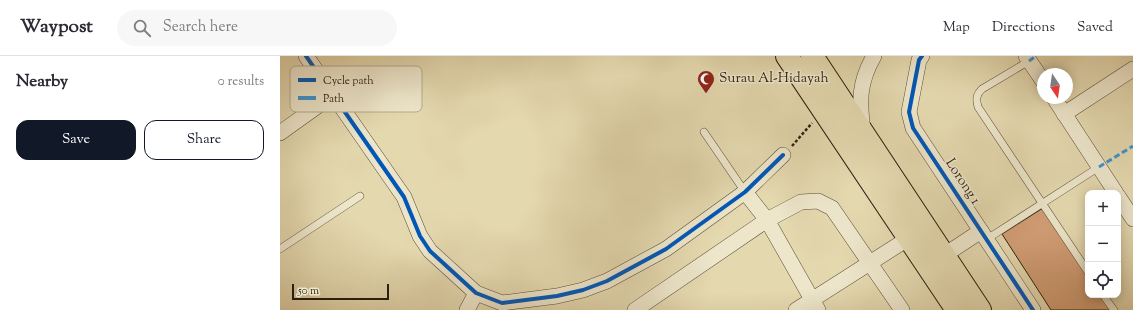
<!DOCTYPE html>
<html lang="en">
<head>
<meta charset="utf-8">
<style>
  :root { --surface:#fff; --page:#f7f7f7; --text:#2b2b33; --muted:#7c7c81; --line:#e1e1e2; --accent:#111827 }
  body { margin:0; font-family:"Sorts Mill Goudy",serif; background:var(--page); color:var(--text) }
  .controls { position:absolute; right:12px; bottom:12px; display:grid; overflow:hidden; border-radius:8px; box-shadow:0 2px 10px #0003 }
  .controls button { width:36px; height:36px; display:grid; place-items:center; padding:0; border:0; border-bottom:1px solid var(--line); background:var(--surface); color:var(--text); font:20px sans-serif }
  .compass { position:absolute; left:757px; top:12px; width:36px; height:36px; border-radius:50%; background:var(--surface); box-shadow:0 2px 10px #0003; rotate:167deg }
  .scale { position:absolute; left:12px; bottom:10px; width:97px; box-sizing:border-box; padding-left:4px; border:2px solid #2d1f0e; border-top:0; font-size:11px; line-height:14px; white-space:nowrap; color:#2d1f0e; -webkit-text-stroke:3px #ede6cb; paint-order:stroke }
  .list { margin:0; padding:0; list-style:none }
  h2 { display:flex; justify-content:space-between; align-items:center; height:52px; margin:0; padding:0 16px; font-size:17px }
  h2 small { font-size:13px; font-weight:400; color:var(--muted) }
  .actions { display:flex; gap:8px; padding:12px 16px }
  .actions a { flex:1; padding:9px 0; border:1px solid var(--accent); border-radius:12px; text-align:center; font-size:14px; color:var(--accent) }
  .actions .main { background:var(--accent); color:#fff }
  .icon { flex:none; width:22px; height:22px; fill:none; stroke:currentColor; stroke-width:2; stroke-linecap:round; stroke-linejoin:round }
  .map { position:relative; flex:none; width:853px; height:254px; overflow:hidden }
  header { display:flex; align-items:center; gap:24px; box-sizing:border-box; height:56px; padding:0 20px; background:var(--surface); border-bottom:1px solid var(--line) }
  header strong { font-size:19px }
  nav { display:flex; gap:22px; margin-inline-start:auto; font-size:14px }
  .search { width:280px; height:36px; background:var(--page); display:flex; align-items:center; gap:10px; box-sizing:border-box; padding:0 14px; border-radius:22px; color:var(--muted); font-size:15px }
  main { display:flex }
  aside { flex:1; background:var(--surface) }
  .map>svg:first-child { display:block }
</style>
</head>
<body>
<header>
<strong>Waypost</strong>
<div class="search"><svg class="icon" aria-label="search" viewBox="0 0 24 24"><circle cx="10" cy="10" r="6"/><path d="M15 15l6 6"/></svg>Search here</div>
<nav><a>Map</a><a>Directions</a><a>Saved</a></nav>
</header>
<main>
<aside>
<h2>Nearby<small>0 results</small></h2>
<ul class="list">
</ul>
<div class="actions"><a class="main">Save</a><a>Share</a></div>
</aside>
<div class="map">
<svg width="853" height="254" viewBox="0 0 853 254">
  <defs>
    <filter id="shadow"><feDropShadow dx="3.5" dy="3.5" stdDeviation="0" flood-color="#0004"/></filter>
  </defs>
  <rect width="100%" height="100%" fill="#e4d8af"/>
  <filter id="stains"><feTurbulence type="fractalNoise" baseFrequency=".005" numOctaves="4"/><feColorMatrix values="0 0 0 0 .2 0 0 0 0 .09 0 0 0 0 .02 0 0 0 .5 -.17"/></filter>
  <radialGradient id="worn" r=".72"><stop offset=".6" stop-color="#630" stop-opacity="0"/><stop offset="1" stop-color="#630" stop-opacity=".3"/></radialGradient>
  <!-- building -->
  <polygon fill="#d19d75" stroke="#2d1f0e" filter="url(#shadow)" points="763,152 808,221 808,239 820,239 830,254 771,254 722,178"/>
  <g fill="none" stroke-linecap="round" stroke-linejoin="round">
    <defs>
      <g id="lane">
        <path d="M749 5 702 33C696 39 696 43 698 51L808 216"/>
        <polyline points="424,76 465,136"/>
        <polyline points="707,183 819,111"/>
        <polyline points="0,193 80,140"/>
        <polyline points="823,239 834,254"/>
      </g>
      <g id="street">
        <polyline points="26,0 124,141 140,180 150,195 196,237 222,247 277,240 303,234 327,225 386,193 465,136 503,99"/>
        <polyline points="642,0 639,4 629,56 633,72 753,254"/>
        <polyline points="746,0 763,25"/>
        <polyline points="774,42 836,137"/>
        <polyline points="784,58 853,13"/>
        <path d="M583 74C579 45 579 26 594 0"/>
        <polyline points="0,77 53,39"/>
        <polyline points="465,136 487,164 538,254"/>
        <polyline points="838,140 853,163"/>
        <polyline points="663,200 701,175"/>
        <polyline points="187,254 196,237"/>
        <polyline points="355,254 487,164 521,146 538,145 552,152 622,254"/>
        <polyline points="516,254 629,182"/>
      </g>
      <g id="highway">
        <polyline points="507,0 677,254"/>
        <polyline points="532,0 700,254"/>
      </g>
    </defs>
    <!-- lane casing -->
    <use href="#lane" stroke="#5b4d36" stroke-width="8"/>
    <!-- street casing -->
    <use href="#street" stroke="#5b4d36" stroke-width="16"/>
    <!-- highway casing -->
    <use href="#highway" stroke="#2d1f0e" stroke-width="24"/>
    <!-- path -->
    <polyline stroke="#2d1f0e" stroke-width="2.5" stroke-dasharray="3 2" stroke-linecap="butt" points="512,90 532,67"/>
    <!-- lane -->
    <use href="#lane" stroke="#ede6cb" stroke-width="7"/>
    <!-- street -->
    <use href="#street" stroke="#ede6cb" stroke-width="15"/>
    <!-- highway -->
    <use href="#highway" stroke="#e4d8af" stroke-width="22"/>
    <!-- quiet -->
    <g stroke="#3c94d2" stroke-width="3" stroke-dasharray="6 3" stroke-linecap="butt">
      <polyline points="749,5 756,0"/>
      <polyline points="819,111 853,90"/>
    </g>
    <defs>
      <g id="cycleway">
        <polyline points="26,0 124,141 140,180 150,195 196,237 222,247 277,240 303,234 327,225 386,193 465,136 503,99"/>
        <polyline points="642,0 639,4 629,56 633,72 753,254"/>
      </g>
    </defs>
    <!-- cycleway casing -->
    <use href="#cycleway" stroke="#ede6cb" stroke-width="6"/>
    <!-- cycleway -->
    <use href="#cycleway" stroke="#0057b8" stroke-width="4"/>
  </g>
  <!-- icons -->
  <defs>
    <symbol id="mosque-pin" viewBox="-11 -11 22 30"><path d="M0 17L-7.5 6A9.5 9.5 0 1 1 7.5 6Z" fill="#8f2418" stroke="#ede6cb"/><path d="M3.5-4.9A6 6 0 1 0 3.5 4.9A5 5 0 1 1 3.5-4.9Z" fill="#fff"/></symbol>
  </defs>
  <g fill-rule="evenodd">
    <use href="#mosque-pin" x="416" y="13" width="20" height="27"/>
  </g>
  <g text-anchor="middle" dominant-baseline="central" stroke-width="3" stroke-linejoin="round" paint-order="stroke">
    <!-- poi labels -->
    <g font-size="14" fill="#2d1f0e" stroke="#ede6cb" text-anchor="start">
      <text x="439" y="23">Surau Al-Hidayah</text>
    </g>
    <!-- street labels -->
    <g font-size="14" fill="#2d1f0e" stroke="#ede6cb">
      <text transform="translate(682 126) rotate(57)">Lorong 1</text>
    </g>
  </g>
  <!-- legend -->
  <rect x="10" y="10" width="132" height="46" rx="6" fill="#ede6cb" stroke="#b3aa92" stroke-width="1"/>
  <rect x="18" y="22" width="18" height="4" fill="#0057b8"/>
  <rect x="18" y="40" width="18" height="4" fill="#3c94d2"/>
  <g font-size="11" fill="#2d1f0e">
    <text x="43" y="28">Cycle path</text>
    <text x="43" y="46">Path</text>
  </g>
  <rect width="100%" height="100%" filter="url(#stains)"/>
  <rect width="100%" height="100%" fill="url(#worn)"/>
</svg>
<div class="controls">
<button>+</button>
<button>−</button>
<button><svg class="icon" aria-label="locate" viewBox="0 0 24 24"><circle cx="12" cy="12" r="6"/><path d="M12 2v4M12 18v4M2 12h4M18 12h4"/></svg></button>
</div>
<svg class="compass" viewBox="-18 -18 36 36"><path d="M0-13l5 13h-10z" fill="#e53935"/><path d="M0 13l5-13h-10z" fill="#7c7c81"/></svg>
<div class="scale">50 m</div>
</div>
</main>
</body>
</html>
